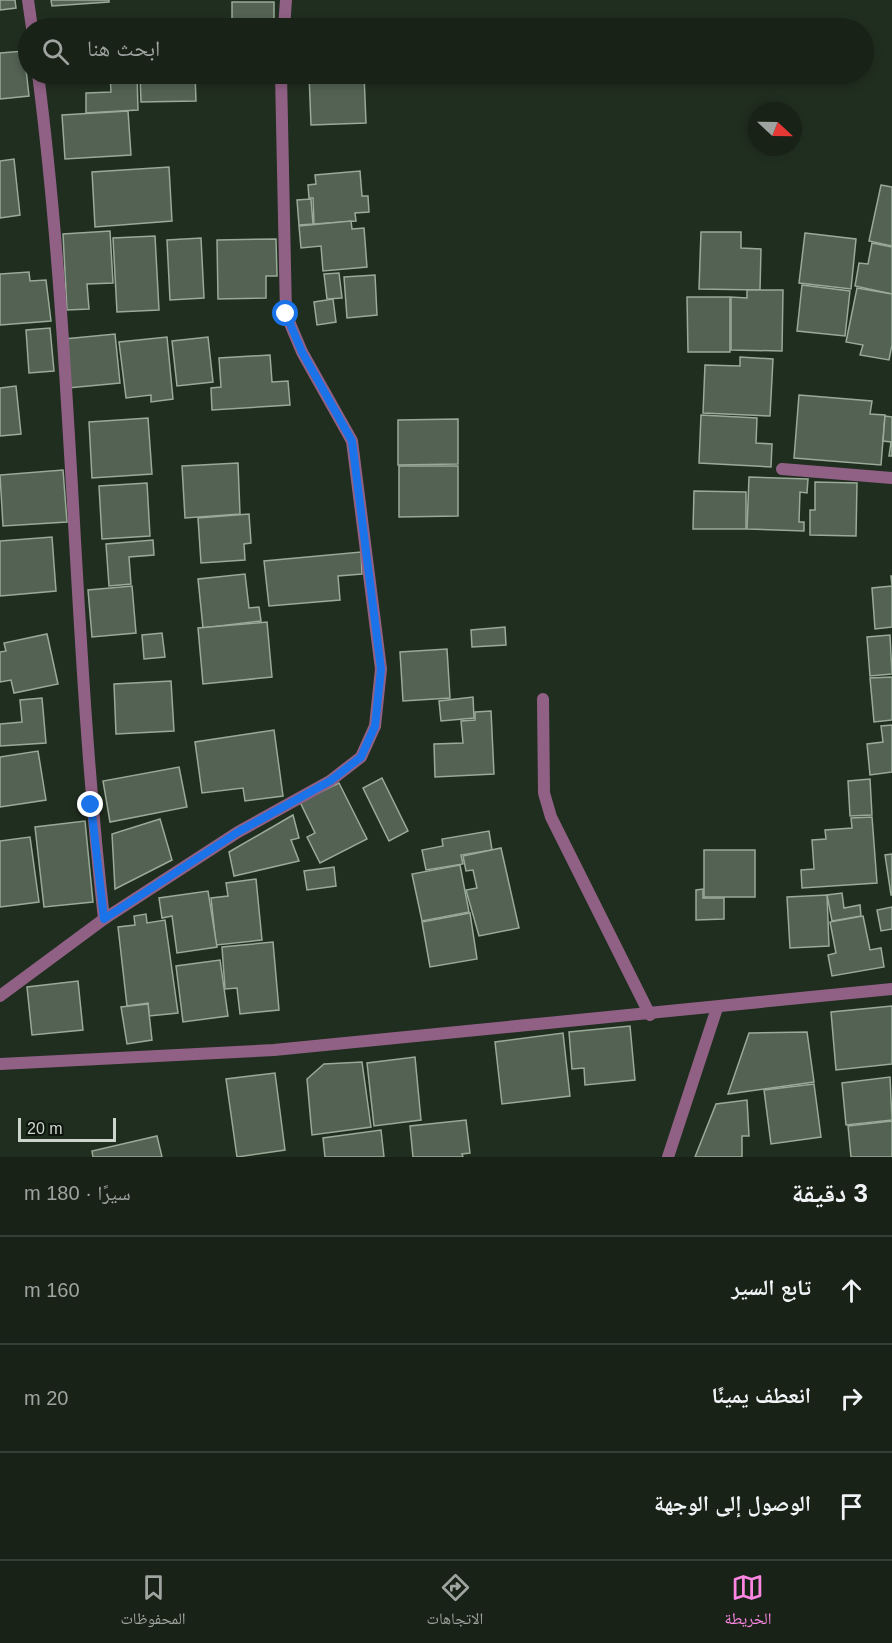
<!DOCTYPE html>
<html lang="ar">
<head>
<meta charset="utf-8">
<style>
  :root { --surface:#182217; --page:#212a20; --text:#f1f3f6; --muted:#9fa4a1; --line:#363f36; --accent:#fd86e2 }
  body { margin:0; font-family:Helvetica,"Noto Naskh Arabic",sans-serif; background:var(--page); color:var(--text); direction:rtl }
  .compass { position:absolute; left:748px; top:102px; width:54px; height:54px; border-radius:50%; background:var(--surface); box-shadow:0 3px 9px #0003; rotate:112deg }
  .scale { position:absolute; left:18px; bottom:15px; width:98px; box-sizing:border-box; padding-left:6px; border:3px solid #cdd6cc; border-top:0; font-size:16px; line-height:21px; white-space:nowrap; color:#cdd6cc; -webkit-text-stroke:4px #0e140e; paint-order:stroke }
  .stop { position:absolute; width:18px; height:18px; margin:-14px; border:4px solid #1a73e8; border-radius:50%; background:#fff }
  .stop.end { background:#1a73e8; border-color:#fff; box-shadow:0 2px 6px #0008 }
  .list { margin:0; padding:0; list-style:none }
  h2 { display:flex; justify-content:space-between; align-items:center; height:78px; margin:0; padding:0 24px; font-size:26px }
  h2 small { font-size:20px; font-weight:400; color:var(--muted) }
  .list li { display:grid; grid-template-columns:39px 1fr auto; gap:18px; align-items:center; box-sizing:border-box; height:108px; padding:0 24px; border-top:2px solid var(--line) }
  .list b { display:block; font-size:22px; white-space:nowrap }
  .list em { font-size:20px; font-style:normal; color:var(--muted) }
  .icon { flex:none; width:33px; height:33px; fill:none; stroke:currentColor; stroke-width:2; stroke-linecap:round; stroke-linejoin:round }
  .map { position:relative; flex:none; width:892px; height:1157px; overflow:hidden; direction:ltr }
  .search { position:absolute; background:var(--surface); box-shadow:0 3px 9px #0003; left:18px; right:18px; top:18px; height:66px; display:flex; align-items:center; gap:15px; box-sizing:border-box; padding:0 21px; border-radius:33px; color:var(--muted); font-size:22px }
  .sheet { height:402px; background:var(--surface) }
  nav { display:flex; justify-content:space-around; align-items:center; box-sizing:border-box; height:84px; border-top:2px solid var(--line); background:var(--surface); font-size:16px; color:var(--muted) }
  nav a { display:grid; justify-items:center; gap:3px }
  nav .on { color:var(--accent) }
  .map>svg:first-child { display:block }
</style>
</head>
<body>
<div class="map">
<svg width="892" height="1157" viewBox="0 0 892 1157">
  <rect width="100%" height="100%" fill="#202e1f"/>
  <!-- building -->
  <g fill="#536252" stroke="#99aa98" stroke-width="1.5">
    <polygon points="0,0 15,0 16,8 0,10"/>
    <polygon points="51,0 109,0 109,2 52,6"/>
    <polygon points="232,2 274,2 274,26 196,28 196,22 232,21"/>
    <polygon points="362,21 363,28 313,28 312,23"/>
    <polygon points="24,51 29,96 0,99 0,53"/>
    <polygon points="110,74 137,74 138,110 86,113 86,93 111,92"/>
    <polygon points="140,74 195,74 196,101 141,102"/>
    <polygon points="227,74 262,74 263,76 227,77"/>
    <polygon points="309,74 364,74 366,123 311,125"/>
    <polygon points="128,111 131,155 65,159 62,115"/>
    <polygon points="14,159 20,215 0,218 0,161"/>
    <polygon points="169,167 172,221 95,227 92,172"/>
    <polygon points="360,171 362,196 368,196 369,212 355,213 356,221 314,224 313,198 309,198 308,185 316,184 315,175"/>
    <polygon points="881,185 892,187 892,246 869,241"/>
    <polygon points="311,199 313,224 299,225 297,200"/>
    <polygon points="351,221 352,229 364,228 367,267 323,271 321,246 301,248 299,226"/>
    <polygon points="110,231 113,283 87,284 89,309 67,310 63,234"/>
    <polygon points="701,232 741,232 741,248 761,249 760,290 699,289"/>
    <polygon points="805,233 856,239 851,289 799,283"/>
    <polygon points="155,236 159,310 117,312 113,238"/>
    <polygon points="201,238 204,298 170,300 167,240"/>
    <polygon points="276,239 277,276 266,276 266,298 218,299 217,240"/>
    <polygon points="872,243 892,247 892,294 855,286 859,263 868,264"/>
    <polygon points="29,272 30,281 46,280 51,321 0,325 0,274"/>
    <polygon points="339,273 342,298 327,299 324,274"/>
    <polygon points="375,275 377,315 347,318 344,277"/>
    <polygon points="802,285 850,291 845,336 797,331"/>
    <polygon points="857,288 892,294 892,345 889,360 860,355 863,345 846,342"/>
    <polygon points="747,290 783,290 782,351 731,350 731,297 747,298"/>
    <polygon points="687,297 730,297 730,352 688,352"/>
    <polygon points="333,299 336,322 317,325 314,302"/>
    <polygon points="50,328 54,371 29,373 26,330"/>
    <polygon points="115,334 120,383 68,388 64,339"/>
    <polygon points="167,337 173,399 151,402 151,395 126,398 119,342"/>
    <polygon points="208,337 213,382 177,386 172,341"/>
    <polygon points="270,355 272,382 288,381 290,405 212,410 211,388 221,387 219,358"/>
    <polygon points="740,357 773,359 770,416 703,413 705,365 740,366"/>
    <polygon points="16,386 21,434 0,436 0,388"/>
    <polygon points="799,395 872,401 870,414 885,415 881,465 794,458"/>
    <polygon points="701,415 757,418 756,443 772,444 771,467 699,463"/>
    <polygon points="885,416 892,417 892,456 889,456 891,442 883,441"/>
    <polygon points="148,418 152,474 92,478 89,422"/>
    <polygon points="458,419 458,464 398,465 398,420"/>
    <polygon points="238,463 240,514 185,518 182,466"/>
    <polygon points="399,466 458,466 458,516 399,517"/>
    <polygon points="63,470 67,522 3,526 0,475"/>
    <polygon points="749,477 808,479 807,493 800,492 799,522 804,522 804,531 747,529"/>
    <polygon points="815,482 857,483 856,536 810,535 810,510 815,510"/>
    <polygon points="147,483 150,536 102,539 99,486"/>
    <polygon points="694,491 746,492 746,529 693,529"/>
    <polygon points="249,514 251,543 244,544 245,560 201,563 198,518"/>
    <polygon points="52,537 56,591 0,596 0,541"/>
    <polygon points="153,540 154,555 129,557 131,584 109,586 106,544"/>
    <polygon points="361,552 362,574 338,576 340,600 269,606 264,561"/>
    <polygon points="245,574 249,608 259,607 261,621 203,628 198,579"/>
    <polygon points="891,576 892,576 892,627 875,629 872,588 892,586"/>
    <polygon points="132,586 136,633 92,637 88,590"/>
    <polygon points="267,622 272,677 203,684 198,628"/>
    <polygon points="505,627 506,645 472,647 471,630"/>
    <polygon points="162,633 165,657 144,659 142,635"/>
    <polygon points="47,634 58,684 14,693 11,680 0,682 0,652 6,651 4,643"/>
    <polygon points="890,635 892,674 870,676 867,637"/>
    <polygon points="447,649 450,698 403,701 400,652"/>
    <polygon points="892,677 892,720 874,722 870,678"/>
    <polygon points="171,681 174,731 116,734 114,684"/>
    <polygon points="473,697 474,718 441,721 439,701"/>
    <polygon points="42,698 46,743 0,746 0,724 22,722 20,700"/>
    <polygon points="491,711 494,774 435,777 434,744 463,743 461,721 475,720 475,712"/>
    <polygon points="892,725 892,772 870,775 867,744 883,742 881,726"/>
    <polygon points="274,730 283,796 245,801 243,788 202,793 195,742"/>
    <polygon points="38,751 46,800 0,807 0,757"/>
    <polygon points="179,767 187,807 110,822 103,781"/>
    <polygon points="382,778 408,831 389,841 363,788"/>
    <polygon points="870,779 872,815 850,816 848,781"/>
    <polygon points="339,783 367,839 320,863 307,837 315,833 300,802"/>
    <polygon points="293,815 299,838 291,840 299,861 234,876 229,852"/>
    <polygon points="872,817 877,883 802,888 801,870 814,869 812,840 826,839 825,830 852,828 851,818"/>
    <polygon points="160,819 172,860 115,889 112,834"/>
    <polygon points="85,821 93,902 44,907 35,827"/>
    <polygon points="489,831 492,850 461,855 463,864 426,870 422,850 443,846 442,839"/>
    <polygon points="30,837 39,902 0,907 0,841"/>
    <polygon points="501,848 519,928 479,936 466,890 477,888 473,870 466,871 463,856"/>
    <rect x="704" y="850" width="51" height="47"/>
    <polygon points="892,854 892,895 891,895 885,855"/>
    <polygon points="460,865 469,912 422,921 412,874"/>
    <polygon points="334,867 336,886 307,890 304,871"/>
    <polygon points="256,879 262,940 216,945 211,898 228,896 226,883"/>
    <polygon points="703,889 703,898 724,898 724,919 696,920 696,890"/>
    <polygon points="208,891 217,947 177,953 172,916 162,918 159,898"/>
    <polygon points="842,893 844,908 860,905 861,916 832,921 827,895"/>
    <polygon points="827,895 829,946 790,948 787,897"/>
    <polygon points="892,907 892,929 881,931 877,910"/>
    <polygon points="470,913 477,959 430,967 422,922"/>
    <polygon points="146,914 147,923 165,920 178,1013 149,1016 148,1003 127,1006 118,927 135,925 134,916"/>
    <polygon points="863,916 870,950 881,948 884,967 832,976 828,955 836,953 830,922"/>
    <polygon points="273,942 279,1010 240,1014 237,988 225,989 222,947"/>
    <polygon points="220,960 228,1016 183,1022 176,966"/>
    <polygon points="78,981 83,1030 32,1035 27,987"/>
    <polygon points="148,1004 152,1040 127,1044 121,1007"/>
    <polygon points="892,1006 892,1064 836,1070 831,1012"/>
    <polygon points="630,1026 635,1080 585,1085 584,1068 572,1069 569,1032"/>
    <polygon points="807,1032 814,1082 728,1094 749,1033"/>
    <polygon points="563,1033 570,1096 502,1104 495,1042"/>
    <polygon points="415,1057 421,1120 374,1126 367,1063"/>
    <polygon points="362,1062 371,1127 312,1135 307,1079 324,1064"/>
    <polygon points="275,1073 285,1150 237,1157 226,1079"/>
    <polygon points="890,1077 892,1120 846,1125 842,1083"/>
    <polygon points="814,1084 821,1137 771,1144 764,1090"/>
    <polygon points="747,1100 749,1136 742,1136 742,1157 695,1157 716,1104"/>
    <polygon points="466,1120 470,1153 462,1154 463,1157 413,1157 410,1126"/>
    <polygon points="892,1121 892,1157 851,1157 848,1126"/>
    <polygon points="381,1130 384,1157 325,1157 323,1138"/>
    <polygon points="157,1136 162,1157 93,1157 92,1151"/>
  </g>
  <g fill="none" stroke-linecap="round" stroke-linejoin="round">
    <!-- street -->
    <g stroke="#916185" stroke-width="12">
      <polyline points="28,0 32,28"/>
      <polyline points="284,28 286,0"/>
      <path d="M38 74C74 354 72 638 104 919"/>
      <polyline points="782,469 892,478"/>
      <polyline points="543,699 544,793 551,817 650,1015"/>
      <polyline points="0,996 104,919 238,832 330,781 361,757 375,726 381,669 352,441 302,352 286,314 281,74"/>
      <polyline points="0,1064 274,1050 892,989"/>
      <polyline points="668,1157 717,1008"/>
    </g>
  </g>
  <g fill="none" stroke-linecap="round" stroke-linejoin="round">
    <!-- route -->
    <polyline stroke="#1a73e8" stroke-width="8" points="91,805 104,919 238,832 330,781 361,757 375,726 381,669 352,441 302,352 286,314"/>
  </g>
</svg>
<svg class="compass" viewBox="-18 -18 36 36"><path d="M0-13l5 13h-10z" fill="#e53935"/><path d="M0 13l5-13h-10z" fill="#9fa4a1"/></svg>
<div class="scale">20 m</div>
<div class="stop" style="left:286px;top:314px"></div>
<div class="stop end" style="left:91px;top:805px"></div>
<div class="search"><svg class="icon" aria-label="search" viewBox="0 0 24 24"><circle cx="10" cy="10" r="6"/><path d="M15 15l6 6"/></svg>ابحث هنا</div>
</div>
<section class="sheet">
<h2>3 دقيقة<small>سيرًا · 180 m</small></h2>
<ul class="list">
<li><svg class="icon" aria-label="ahead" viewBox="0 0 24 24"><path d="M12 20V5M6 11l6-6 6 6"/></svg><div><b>تابع السير</b></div><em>160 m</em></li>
<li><svg class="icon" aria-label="right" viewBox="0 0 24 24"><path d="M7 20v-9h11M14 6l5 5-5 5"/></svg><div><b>انعطف يمينًا</b></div><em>20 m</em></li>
<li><svg class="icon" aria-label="arrive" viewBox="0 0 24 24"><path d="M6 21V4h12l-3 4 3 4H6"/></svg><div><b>الوصول إلى الوجهة</b></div></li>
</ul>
</section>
<nav>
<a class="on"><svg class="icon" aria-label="map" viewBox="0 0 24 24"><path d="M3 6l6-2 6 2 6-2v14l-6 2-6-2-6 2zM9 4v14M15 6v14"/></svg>الخريطة</a>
<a><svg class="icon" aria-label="directions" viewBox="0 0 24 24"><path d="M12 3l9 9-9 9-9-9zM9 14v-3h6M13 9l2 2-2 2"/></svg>الاتجاهات</a>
<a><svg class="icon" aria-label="saved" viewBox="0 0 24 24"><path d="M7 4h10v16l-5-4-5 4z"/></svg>المحفوظات</a>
</nav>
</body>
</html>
